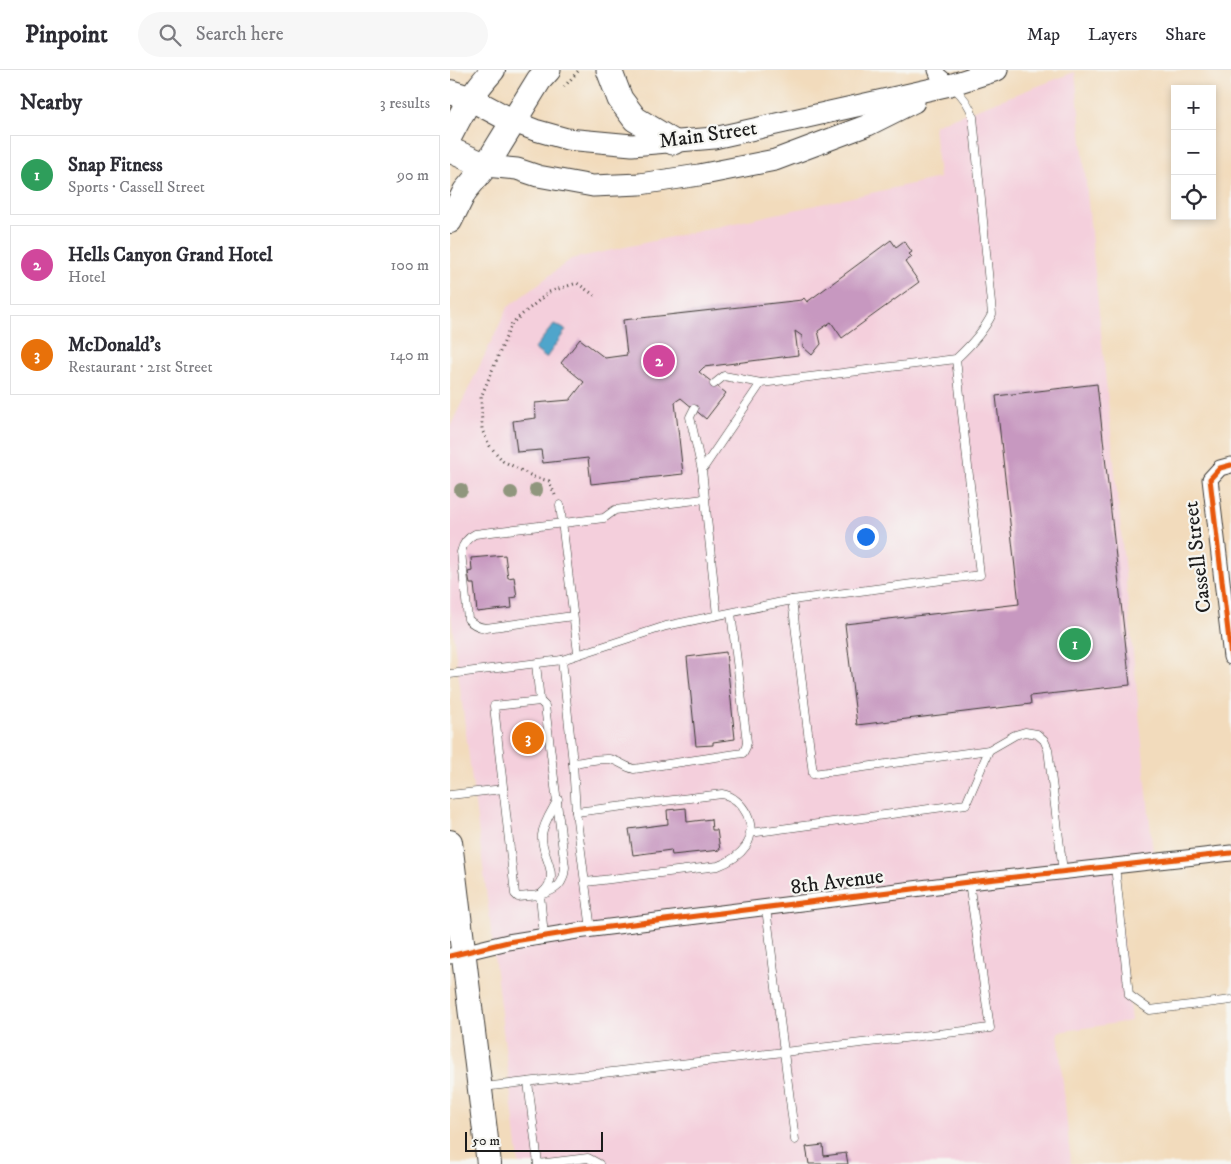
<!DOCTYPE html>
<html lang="en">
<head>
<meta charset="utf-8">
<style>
  :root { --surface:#fff; --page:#f7f7f7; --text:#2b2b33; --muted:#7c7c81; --line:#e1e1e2; --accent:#b45309 }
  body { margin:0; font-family:"IM FELL DW Pica",serif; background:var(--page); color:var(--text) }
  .controls { position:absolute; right:15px; top:15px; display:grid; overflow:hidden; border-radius:0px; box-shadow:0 2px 8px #0003 }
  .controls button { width:45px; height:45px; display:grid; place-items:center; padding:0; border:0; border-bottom:1px solid var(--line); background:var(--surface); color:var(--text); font:25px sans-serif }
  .scale { position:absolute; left:15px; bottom:12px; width:138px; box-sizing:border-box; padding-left:5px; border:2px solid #1c1c1c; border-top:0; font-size:14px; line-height:18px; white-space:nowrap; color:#1c1c1c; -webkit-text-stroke:4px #f6f6f2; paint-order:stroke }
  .you { position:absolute; left:415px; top:466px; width:18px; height:18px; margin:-12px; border:4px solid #fff; border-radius:50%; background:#1a73e8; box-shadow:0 0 0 8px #1a73e833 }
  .badge { display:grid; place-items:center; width:32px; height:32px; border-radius:50%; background:var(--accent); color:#fff; font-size:16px; font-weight:700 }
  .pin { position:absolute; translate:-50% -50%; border:2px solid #fff; box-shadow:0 1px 5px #0006 }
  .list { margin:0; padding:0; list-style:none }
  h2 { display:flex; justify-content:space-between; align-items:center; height:65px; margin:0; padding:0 20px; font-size:21px }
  h2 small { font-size:16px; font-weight:400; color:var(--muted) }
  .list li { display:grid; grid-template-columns:32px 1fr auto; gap:15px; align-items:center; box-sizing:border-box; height:80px; margin:0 10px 10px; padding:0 10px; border:1px solid var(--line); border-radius:0px }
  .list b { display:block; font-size:19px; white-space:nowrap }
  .list p { margin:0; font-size:16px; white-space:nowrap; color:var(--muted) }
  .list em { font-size:16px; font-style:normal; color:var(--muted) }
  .icon { flex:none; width:28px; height:28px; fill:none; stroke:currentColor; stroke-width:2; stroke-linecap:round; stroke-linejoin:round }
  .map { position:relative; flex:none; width:781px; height:1094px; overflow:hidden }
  header { display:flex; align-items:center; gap:30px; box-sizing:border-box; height:70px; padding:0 25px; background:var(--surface); border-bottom:1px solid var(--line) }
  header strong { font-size:24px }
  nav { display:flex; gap:28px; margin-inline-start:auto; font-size:18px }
  .search { width:350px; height:45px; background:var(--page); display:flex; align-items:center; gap:12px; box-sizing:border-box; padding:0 18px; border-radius:28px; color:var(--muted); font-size:19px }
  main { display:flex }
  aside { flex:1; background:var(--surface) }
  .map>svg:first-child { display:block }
</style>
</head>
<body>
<header>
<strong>Pinpoint</strong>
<div class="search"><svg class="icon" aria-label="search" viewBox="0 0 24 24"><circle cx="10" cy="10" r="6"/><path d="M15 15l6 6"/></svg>Search here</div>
<nav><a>Map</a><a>Layers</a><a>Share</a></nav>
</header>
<main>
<aside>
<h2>Nearby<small>3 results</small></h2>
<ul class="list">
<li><span class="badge" style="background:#2e9e5b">1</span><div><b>Snap Fitness</b><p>Sports · Cassell Street</p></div><em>90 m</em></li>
<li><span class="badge" style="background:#d1479c">2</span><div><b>Hells Canyon Grand Hotel</b><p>Hotel</p></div><em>100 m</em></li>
<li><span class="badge" style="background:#e8710a">3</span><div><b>McDonald's</b><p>Restaurant · 21st Street</p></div><em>140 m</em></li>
</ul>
</aside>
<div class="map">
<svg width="781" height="1094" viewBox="0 0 781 1094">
  <rect width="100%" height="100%" fill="#f6f6f2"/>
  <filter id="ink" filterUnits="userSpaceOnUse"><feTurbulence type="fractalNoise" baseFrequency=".02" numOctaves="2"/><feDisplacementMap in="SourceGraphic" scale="10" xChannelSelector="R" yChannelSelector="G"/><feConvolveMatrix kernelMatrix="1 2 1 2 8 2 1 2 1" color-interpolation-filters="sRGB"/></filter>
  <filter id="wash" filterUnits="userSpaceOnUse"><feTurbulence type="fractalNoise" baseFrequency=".0096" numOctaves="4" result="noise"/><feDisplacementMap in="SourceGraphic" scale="20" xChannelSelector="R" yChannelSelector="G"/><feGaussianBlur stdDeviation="1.12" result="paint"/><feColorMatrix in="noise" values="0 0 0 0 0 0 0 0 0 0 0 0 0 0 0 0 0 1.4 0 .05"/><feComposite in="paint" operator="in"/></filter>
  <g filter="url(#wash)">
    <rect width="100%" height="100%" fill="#f2dbbc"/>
    <!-- built -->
    <polygon fill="#f4cfdc" points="625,2 704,793 665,797 681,951 608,962 621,1094 69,1094 39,843 0,539 0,357 58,237 121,189 489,108 484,55"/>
    <!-- water -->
    <polygon fill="#4fa5cb" stroke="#366074" points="104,254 116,260 96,288 84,279"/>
    <g id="blocks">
      <!-- building -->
      <g fill="#c798c0">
        <polygon points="441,170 446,177 454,171 462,182 459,184 462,187 455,192 469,212 392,268 381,252 368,261 371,274 362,285 353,277 352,266 345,261 348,285 254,297 249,302 276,323 256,349 231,328 225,332 233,404 141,414 138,388 93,393 91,380 67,382 63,351 86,348 85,333 120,330 134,312 111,293 130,269 155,288 177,285 173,250 352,230 354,228 357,232"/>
        <polygon points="647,314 680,615 580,626 581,634 407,655 395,554 569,534 546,326"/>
        <polygon points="55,485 58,508 64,507 67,527 61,528 62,538 27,542 24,514 20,514 18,502 22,501 21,488"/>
        <polygon points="276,582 285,669 263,672 263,675 246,676 237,587"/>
        <polygon points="236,738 237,752 261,749 262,760 267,760 270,780 222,785 221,780 183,785 179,759 218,754 217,740"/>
        <polygon points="373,1075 374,1086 396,1083 398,1094 359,1094 356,1077"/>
      </g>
    </g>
  </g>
  <g filter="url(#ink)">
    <use href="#blocks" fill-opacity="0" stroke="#3c3934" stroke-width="1"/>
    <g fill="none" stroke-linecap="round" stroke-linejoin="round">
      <defs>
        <g id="service">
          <polyline points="264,314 274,306 311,313"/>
          <polyline points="244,339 240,347 252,400"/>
          <polyline points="110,435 128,583"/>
          <polyline points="342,530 363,704 539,680 565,665 575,662 587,664 594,670 598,679 613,801"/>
          <path d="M267 545 252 400 311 313 506 289C520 276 534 261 542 244L523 47C520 35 512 25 503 17"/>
          <path d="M123 546 36 558C28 557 23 555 18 549L11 482C13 473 17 468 25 464L154 448 165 440 254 429"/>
          <polyline points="112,590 123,693 126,742 141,860"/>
          <polyline points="86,594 90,631 44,636 65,824 68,827 90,825 94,866"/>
          <polyline points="0,604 112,590 216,556 342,530 530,505 506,289"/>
          <path d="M90 631 95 636 115 797C114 815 106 820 90 825"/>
          <path d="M123 693C134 692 148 688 159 689 168 690 174 697 184 699L293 683 296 677 297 672 281 543"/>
          <polyline points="0,725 53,719"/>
          <path d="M126 742 272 724C293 727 309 757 296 776 289 786 279 792 268 796L136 812"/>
          <polyline points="300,763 516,734 539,680"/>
          <polyline points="665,796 679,925 700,940 781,930"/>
          <path d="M91 824C114 805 90 787 92 765 93 753 103 739 108 729"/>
          <polyline points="316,838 345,1070"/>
          <polyline points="78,1012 88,1094"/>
          <polyline points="33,1017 540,958 519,812"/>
          <polyline points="88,1094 138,1088 149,1094"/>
        </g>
        <g id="minor">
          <polyline points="486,0 488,5 500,15"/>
          <polyline points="781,395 770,398 760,409 781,587"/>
          <polyline points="0,886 58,872 127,861 519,812 781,783"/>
        </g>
        <g id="secondary">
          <polyline points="62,51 85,60 117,69 182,75 264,68 500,15 547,0"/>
          <polyline points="36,96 67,99 88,106 143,116 190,114 249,105 325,90 418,55 464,32"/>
        </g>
        <g id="primary">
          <polyline points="0,22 19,28 62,51"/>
          <path d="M0 66C13 40 23 22 43 0"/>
          <polyline points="0,151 15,121 36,96"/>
          <polyline points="0,772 39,1094"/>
        </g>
        <g id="trunk">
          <polyline points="159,0 170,29 185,49 223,72"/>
          <polyline points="0,80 36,96 89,10 98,0"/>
        </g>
      </defs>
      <!-- service casing -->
      <use href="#service" stroke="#3c3934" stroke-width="9"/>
      <!-- minor casing -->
      <use href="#minor" stroke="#3c3934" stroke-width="17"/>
      <!-- secondary casing -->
      <use href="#secondary" stroke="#3c3934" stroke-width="23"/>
      <!-- primary casing -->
      <use href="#primary" stroke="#3c3934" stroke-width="26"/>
      <!-- trunk casing -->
      <use href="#trunk" stroke="#3c3934" stroke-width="27"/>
      <!-- path -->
      <g stroke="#3c3934" stroke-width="3" stroke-dasharray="1 4" stroke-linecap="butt">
        <polyline points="114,17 129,0"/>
        <polyline points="105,425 99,411 84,407 53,391 40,376 32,360 31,327 62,253 99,222 127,213 147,227"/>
      </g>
      <!-- service -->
      <use href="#service" stroke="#fff" stroke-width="8"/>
      <!-- minor -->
      <use href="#minor" stroke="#fff" stroke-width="15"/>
      <!-- secondary -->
      <use href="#secondary" stroke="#fff" stroke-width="21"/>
      <!-- primary -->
      <use href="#primary" stroke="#fff" stroke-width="24"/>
      <!-- trunk -->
      <use href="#trunk" stroke="#fff" stroke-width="25"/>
      <defs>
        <g id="cycleway">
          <polyline points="781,395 770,398 760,409 781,587"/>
          <polyline points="0,886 58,872 127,861 519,812 781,783"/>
        </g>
      </defs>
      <!-- cycleway casing -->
      <use href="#cycleway" stroke="#f6f6f2" stroke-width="8"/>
      <!-- cycleway -->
      <use href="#cycleway" stroke="#e8590c" stroke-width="5"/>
    </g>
    <!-- trees -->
    <g fill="#90967d">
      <circle cx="11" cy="420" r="7"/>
      <circle cx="86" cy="420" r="7"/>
      <circle cx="61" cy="423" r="7"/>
    </g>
  </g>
  <g text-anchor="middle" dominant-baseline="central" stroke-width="4.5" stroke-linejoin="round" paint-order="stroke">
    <!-- street labels -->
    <g font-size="21" fill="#1c1c1c" stroke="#f6f6f2">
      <text transform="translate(258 65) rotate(-8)">Main Street</text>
      <text transform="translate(748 487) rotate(-97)">Cassell Street</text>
      <text transform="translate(387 812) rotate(-7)">8th Avenue</text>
    </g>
  </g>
</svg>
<div class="controls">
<button>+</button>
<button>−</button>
<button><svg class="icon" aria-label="locate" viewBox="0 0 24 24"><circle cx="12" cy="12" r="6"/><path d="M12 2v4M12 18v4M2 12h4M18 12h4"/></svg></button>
</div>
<div class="scale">50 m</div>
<div class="you"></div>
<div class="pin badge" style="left:625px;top:574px;background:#2e9e5b">1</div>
<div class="pin badge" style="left:209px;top:291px;background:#d1479c">2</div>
<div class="pin badge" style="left:78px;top:668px;background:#e8710a">3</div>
</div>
</main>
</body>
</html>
